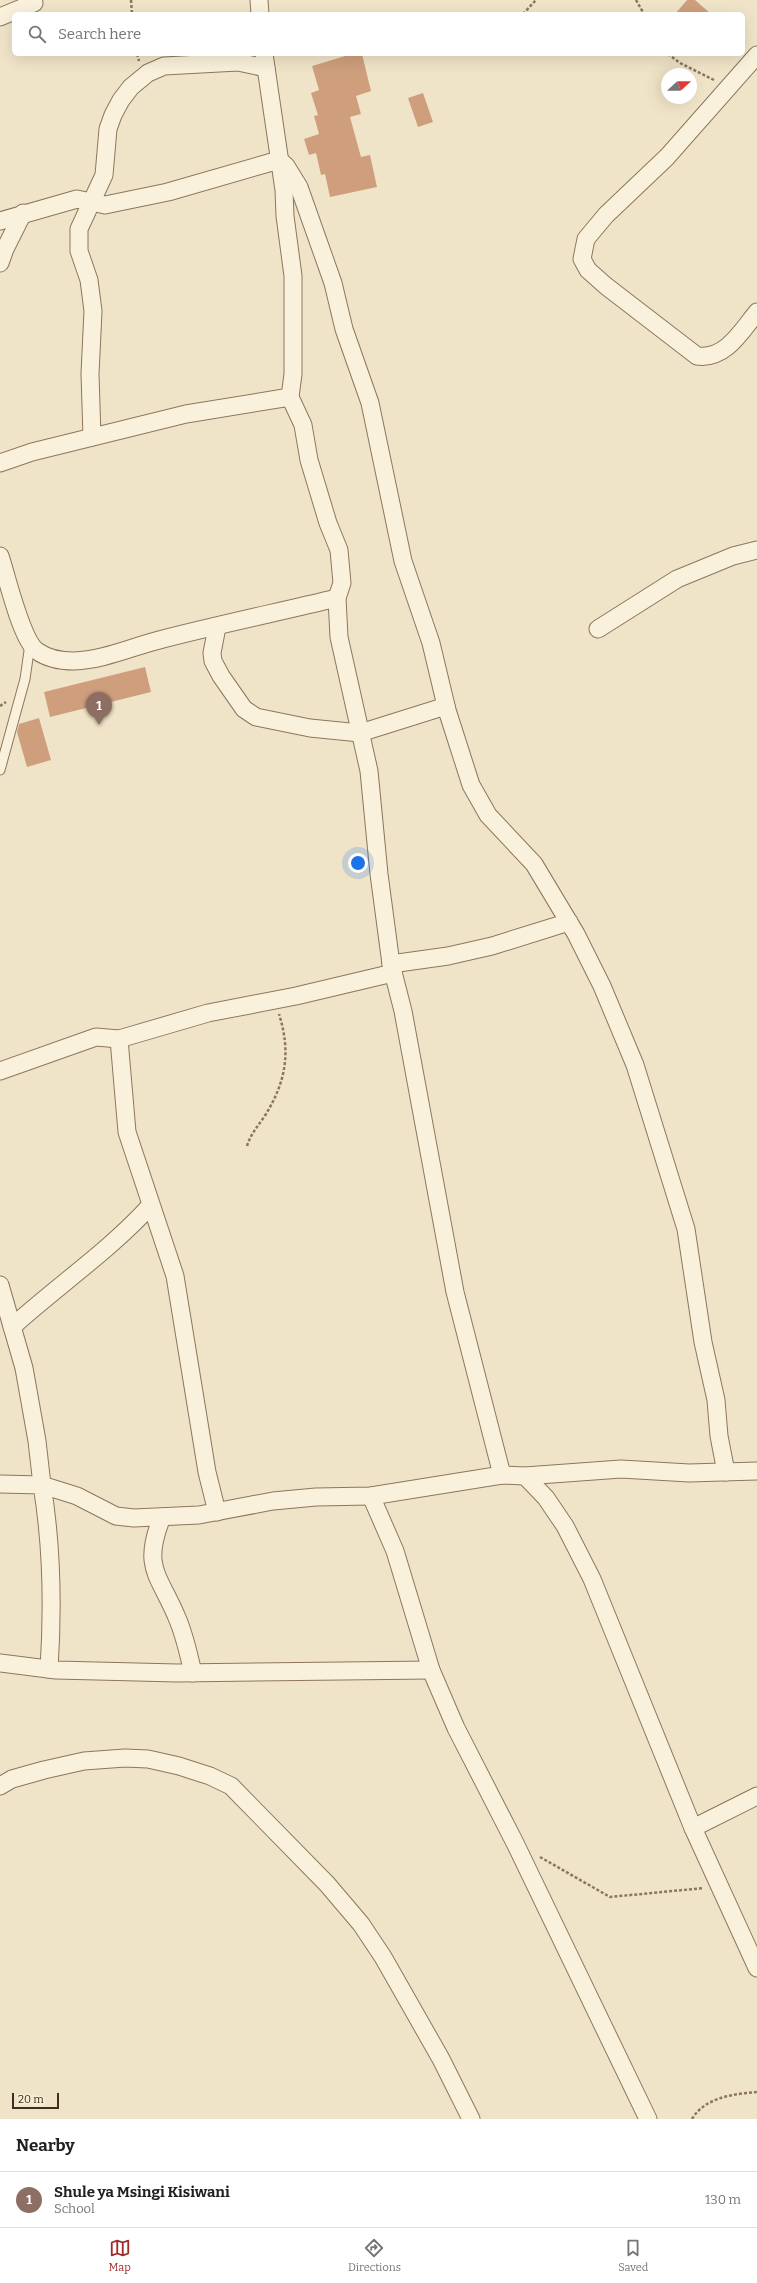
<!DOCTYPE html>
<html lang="en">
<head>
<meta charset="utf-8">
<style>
  :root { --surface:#fff; --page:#f6f6f6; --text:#202124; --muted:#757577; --line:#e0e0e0; --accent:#9e2a2b }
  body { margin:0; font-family:Bitter,serif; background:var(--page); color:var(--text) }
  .compass { position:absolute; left:661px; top:68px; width:36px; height:36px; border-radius:50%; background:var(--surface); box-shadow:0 4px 16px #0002; rotate:69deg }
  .scale { position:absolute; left:12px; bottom:10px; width:47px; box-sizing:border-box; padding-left:4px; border:2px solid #3d2e20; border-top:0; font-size:11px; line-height:14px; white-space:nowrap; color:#3d2e20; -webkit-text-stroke:3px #f7eed8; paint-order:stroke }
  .you { position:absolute; left:358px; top:863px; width:14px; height:14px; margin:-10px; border:3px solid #fff; border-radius:50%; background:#1a73e8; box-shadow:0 0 0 6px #1a73e833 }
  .badge { display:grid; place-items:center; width:26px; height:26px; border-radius:50%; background:var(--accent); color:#fff; font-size:13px; font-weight:700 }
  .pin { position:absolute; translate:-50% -33px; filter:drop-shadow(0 1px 2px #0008) }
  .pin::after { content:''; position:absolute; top:21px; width:14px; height:12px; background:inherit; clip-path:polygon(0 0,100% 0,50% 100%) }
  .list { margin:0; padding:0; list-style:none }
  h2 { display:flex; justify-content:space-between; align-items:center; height:52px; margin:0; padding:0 16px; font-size:17px }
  h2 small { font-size:13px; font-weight:400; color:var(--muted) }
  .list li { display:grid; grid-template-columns:26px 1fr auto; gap:12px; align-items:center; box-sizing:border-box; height:56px; padding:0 16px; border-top:1px solid var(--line) }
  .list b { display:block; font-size:15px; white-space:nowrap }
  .list p { margin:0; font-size:13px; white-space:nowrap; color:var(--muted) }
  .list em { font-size:13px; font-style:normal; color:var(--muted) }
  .icon { flex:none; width:22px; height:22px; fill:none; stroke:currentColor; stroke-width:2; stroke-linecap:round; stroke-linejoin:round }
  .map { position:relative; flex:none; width:757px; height:2119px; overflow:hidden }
  .search { position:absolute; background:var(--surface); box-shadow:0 4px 16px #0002; left:12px; right:12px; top:12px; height:44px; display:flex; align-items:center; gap:10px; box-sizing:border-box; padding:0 14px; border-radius:6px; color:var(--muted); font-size:15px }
  .sheet { height:108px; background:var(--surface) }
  nav { display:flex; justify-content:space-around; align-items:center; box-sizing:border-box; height:56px; border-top:1px solid var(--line); background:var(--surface); font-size:11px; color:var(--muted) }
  nav a { display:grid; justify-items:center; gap:2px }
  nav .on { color:var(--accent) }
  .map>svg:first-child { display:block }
</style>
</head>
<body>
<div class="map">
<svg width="757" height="2119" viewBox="0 0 757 2119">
  <rect width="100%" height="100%" fill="#f0e4c8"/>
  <!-- building -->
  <g fill="#cf9f7d">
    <polygon points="687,0 695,0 711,14 675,14"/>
    <polygon points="352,54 362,54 371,91 356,96 361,114 350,117 361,157 370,155 377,187 330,197 325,174 321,175 316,153 309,155 304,139 319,134 314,116 318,115 311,93 319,90 312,66"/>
    <polygon points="423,93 433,122 418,127 408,98"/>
    <polygon points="145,667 151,692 50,717 44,692"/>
    <polygon points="39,718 51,760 27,767 17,732 19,724"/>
  </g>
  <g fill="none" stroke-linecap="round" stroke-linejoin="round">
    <defs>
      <polyline id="service" points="0,770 25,679 30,644"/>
      <g id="minor">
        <polyline points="259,0 260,14"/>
        <polyline points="0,17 34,3"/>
        <polyline points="264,54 284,190 285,216 293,276 293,374 290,397 303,425 309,460 328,523 339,550 342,583 337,598 339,637 369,771 379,874 391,964 403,1011 455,1292 502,1475"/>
        <path d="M757 55 667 157 606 215 586 239 582 259 588 270 606 286 697 356C725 360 741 332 757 312"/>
        <polyline points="0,221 77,199 105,205 168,192 279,160 286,166 299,187 333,283 344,329 370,403 403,561 431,643 447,710 471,785 488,815 534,864 576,934 602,986 635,1065 686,1229 703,1342 716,1400 719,1436 726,1472"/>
        <polyline points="0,263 5,249 23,213"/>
        <polyline points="92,437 90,374 93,311 89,280 79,251 79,229 104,175 108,129 113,115 121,100 131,87 148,73 164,66 238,62 266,68"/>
        <polyline points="0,463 32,452 186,414 290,397"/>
        <path d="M0 556C7 576 21 640 37 651 48 659 61 661 74 661 104 660 134 646 163 639 221 624 279 612 337 598"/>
        <polyline points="217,627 212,653 213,661 221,676 244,709 256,717 310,728 360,733 446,706"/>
        <polyline points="598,629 677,579 733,556 757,550"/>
        <polyline points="391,964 448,956 492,946 569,922"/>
        <polyline points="119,1039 127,1132 175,1276 207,1472 217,1512"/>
        <polyline points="0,1071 96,1037 119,1039 208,1013 296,996 393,973"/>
        <polyline points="0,1285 24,1368 37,1441 42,1485 77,1496 116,1516 134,1518 199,1515 273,1501 316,1497 371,1496 502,1475 525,1476 621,1469 689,1473 757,1471"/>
        <path d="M12 1327C57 1286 109 1251 150 1206"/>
        <polyline points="525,1476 546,1498 565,1526 592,1579 693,1828 757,1968"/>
        <path d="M0 1484 42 1485C52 1546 53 1608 49 1669"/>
        <polyline points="371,1496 395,1551 431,1670 456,1728 515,1843 648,2119"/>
        <path d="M162 1517C141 1569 160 1575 178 1620 185 1637 189 1655 193 1673"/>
        <polyline points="0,1663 56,1670 177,1673 431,1670"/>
        <polyline points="0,1786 12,1779 44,1770 84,1761 125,1758 148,1759 179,1766 210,1776 231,1786 327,1884 361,1924 383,1957 441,2059 471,2119"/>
        <polyline points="693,1828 757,1796"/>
      </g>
    </defs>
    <!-- service casing -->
    <use href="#service" stroke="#8d765c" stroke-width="11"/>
    <!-- minor casing -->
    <use href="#minor" stroke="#8d765c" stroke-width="19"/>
    <!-- path -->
    <g stroke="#8d765c" stroke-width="2.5" stroke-dasharray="3 2" stroke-linecap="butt">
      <polyline points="131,0 132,14"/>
      <polyline points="636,0 644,14"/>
      <polyline points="523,14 536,0"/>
      <polyline points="137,54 139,61"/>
      <polyline points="668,54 680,63 714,80"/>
      <polyline points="0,706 6,702"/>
      <path d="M247 1146C251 1133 259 1125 266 1114 286 1081 291 1052 279 1014"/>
      <polyline points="540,1857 610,1897 704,1888"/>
      <path d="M692 2119C705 2097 734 2094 757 2092"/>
    </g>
    <!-- service -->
    <use href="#service" stroke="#faf1dc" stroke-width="9"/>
    <!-- minor -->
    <use href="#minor" stroke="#faf1dc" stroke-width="17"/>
  </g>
</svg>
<svg class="compass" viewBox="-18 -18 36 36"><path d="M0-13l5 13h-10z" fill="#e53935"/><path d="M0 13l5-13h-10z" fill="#757577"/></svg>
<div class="scale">20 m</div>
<div class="you"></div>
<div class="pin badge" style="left:99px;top:725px;background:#8d6e63">1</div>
<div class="search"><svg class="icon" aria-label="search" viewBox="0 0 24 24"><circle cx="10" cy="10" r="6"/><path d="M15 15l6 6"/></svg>Search here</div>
</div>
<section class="sheet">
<h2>Nearby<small></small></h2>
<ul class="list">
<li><span class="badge" style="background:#8d6e63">1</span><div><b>Shule ya Msingi Kisiwani</b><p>School</p></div><em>130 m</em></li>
</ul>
</section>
<nav>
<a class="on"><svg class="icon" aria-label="map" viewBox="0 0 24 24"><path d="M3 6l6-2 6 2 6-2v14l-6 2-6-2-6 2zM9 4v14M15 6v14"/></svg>Map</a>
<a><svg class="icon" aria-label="directions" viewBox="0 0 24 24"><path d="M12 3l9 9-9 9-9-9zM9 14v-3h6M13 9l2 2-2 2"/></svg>Directions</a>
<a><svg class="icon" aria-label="saved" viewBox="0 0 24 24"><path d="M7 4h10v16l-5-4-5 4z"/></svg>Saved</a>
</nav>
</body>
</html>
